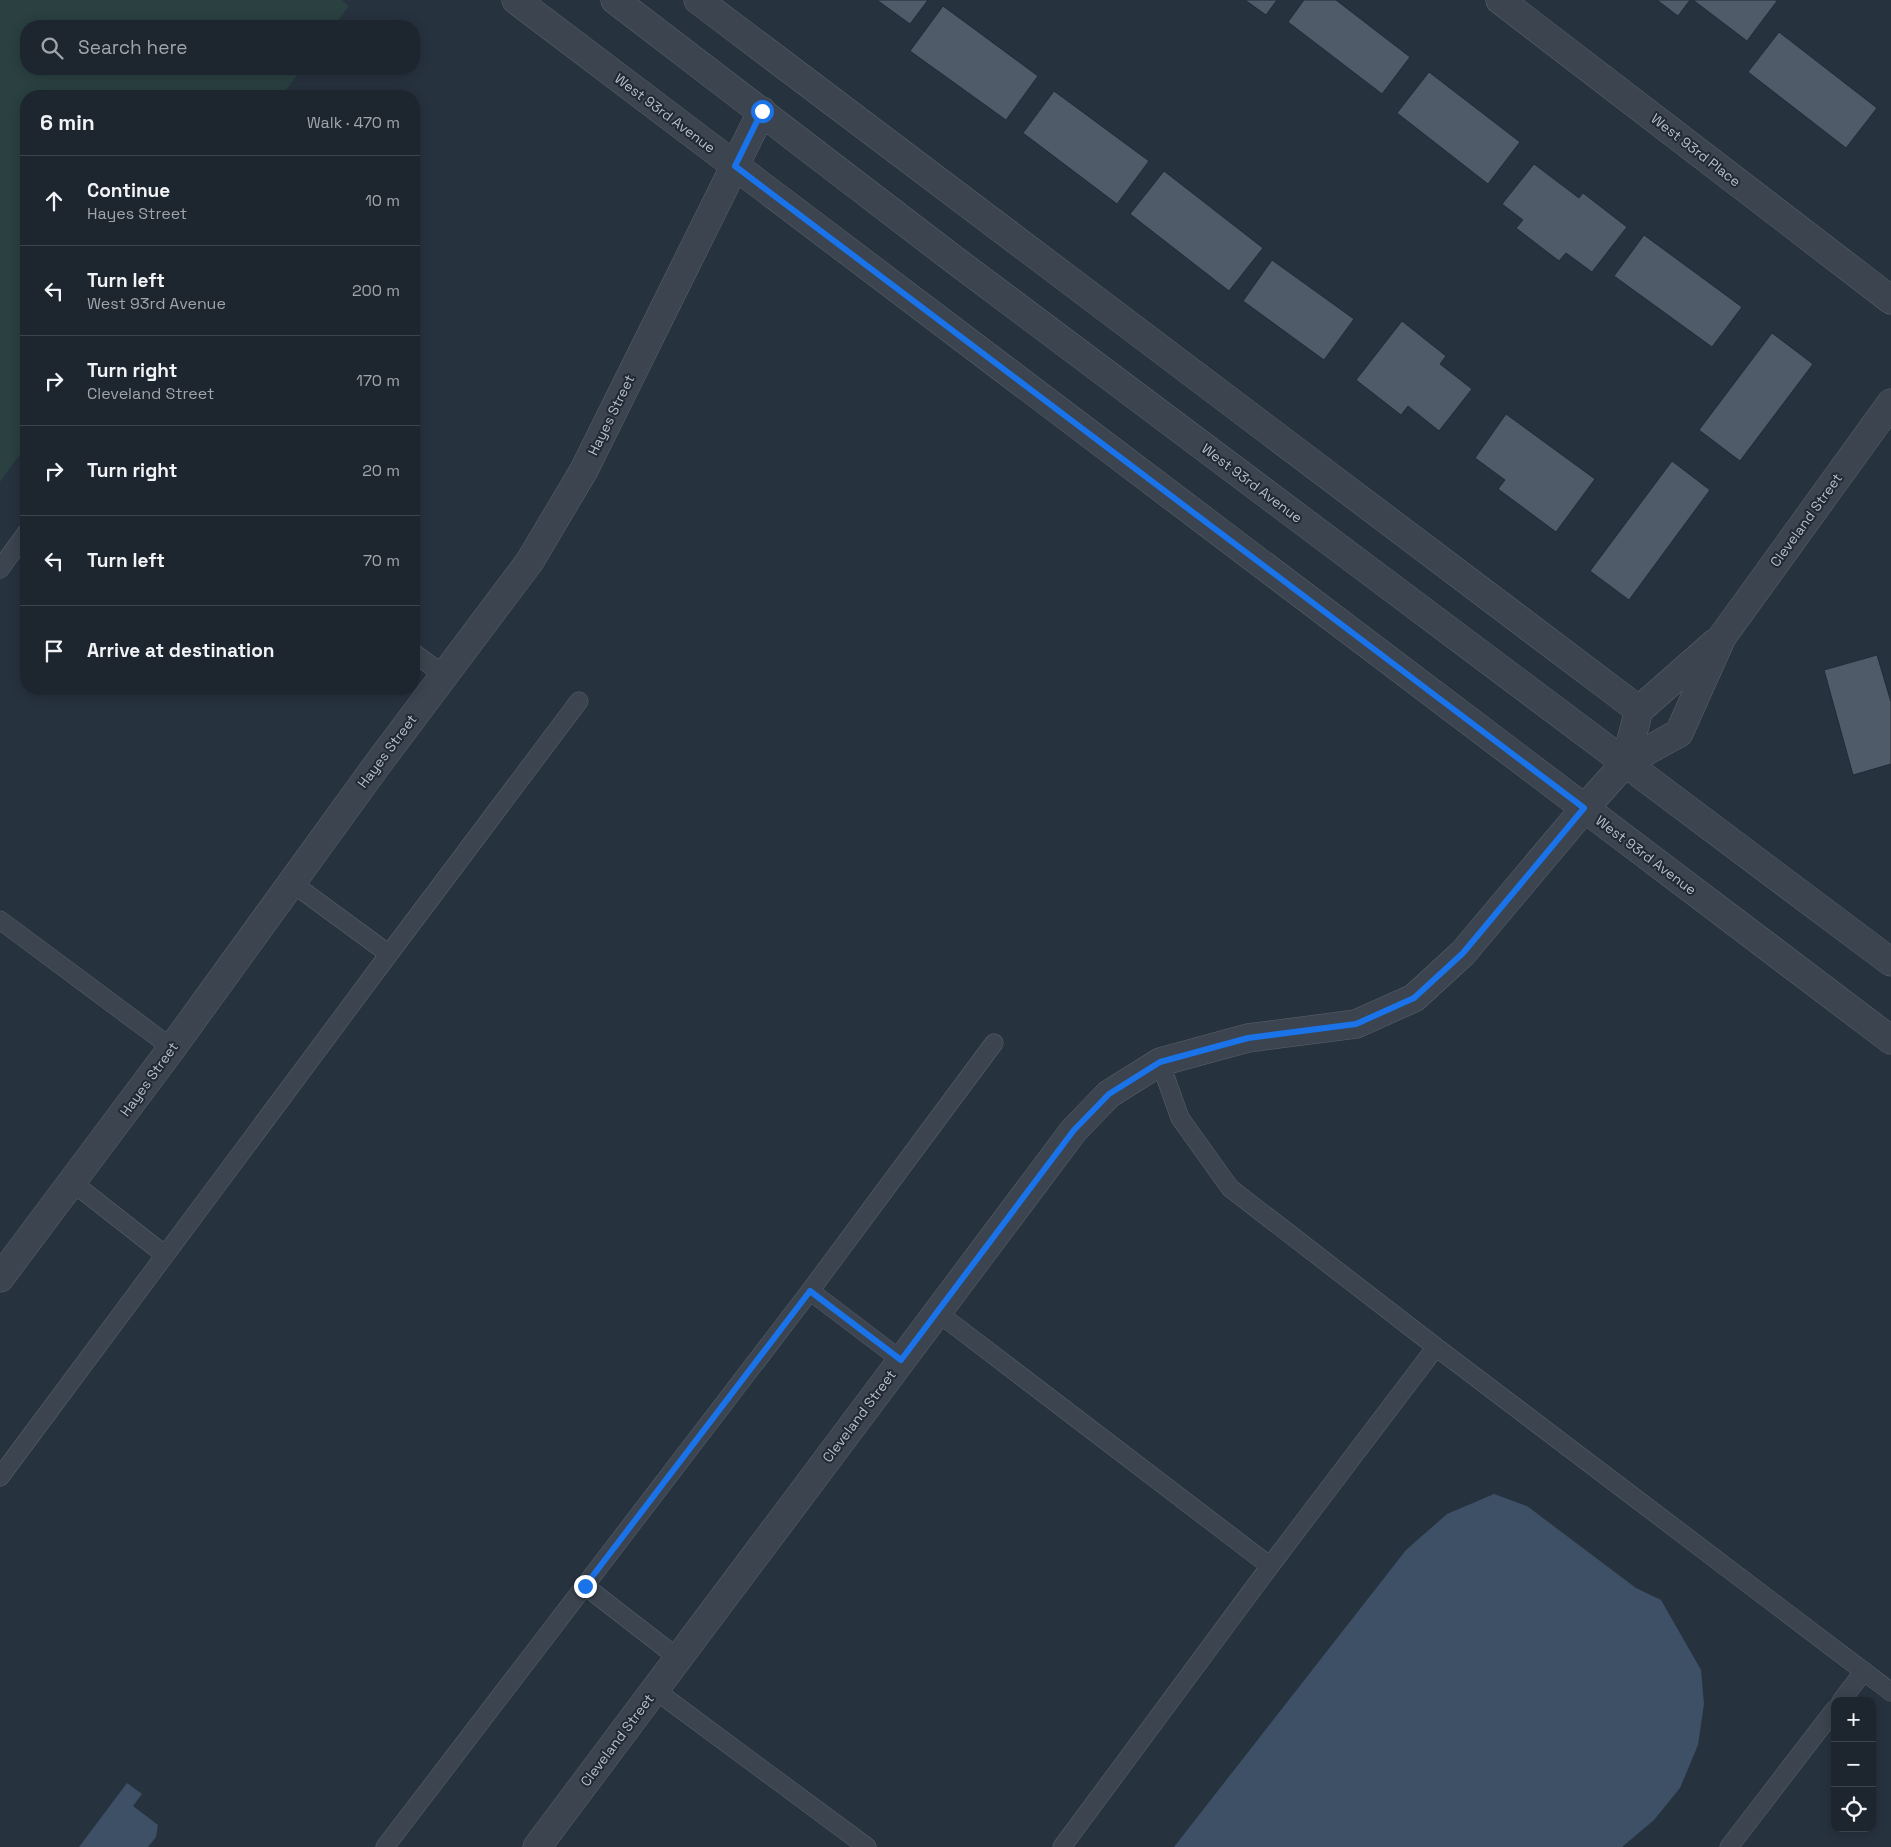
<!DOCTYPE html>
<html lang="en">
<head>
<meta charset="utf-8">
<style>
  :root { --surface:#1d262f; --page:#2a323b; --text:#f1f3f6; --muted:#a0a5aa; --line:#3b434b }
  body { margin:0; font-family:"Space Grotesk",sans-serif; background:var(--page); color:var(--text) }
  .controls { position:absolute; right:15px; bottom:15px; display:grid; overflow:hidden; border-radius:10px; box-shadow:0 2px 12px #0003 }
  .controls button { width:45px; height:45px; display:grid; place-items:center; padding:0; border:0; border-bottom:1px solid var(--line); background:var(--surface); color:var(--text); font:25px sans-serif }
  .stop { position:absolute; width:15px; height:15px; margin:-11px; border:4px solid #1a73e8; border-radius:50%; background:#fff }
  .stop.end { background:#1a73e8; border-color:#fff; box-shadow:0 1px 5px #0008 }
  .list { margin:0; padding:0; list-style:none }
  h2 { display:flex; justify-content:space-between; align-items:center; height:65px; margin:0; padding:0 20px; font-size:21px }
  h2 small { font-size:16px; font-weight:400; color:var(--muted) }
  .list li { display:grid; grid-template-columns:32px 1fr auto; gap:15px; align-items:center; box-sizing:border-box; height:90px; padding:0 20px; border-top:1px solid var(--line) }
  .list b { display:block; font-size:19px; white-space:nowrap }
  .list p { margin:0; font-size:16px; white-space:nowrap; color:var(--muted) }
  .list em { font-size:16px; font-style:normal; color:var(--muted) }
  .icon { flex:none; width:28px; height:28px; fill:none; stroke:currentColor; stroke-width:2; stroke-linecap:round; stroke-linejoin:round }
  .map { position:relative; flex:none; width:1891px; height:1847px; overflow:hidden }
  .search { position:absolute; background:var(--surface); box-shadow:0 2px 12px #0003; left:20px; top:20px; width:400px; height:55px; display:flex; align-items:center; gap:12px; box-sizing:border-box; padding:0 18px; border-radius:20px; color:var(--muted); font-size:19px }
  .panel { position:absolute; background:var(--surface); box-shadow:0 2px 12px #0003; left:20px; top:90px; width:400px; height:605px; border-radius:20px }
  .map>svg:first-child { display:block }
</style>
</head>
<body>
<div class="map">
<svg width="1891" height="1847" viewBox="0 0 1891 1847">
  <rect width="100%" height="100%" fill="#27323f"/>
  <!-- green -->
  <polygon fill="#2a4041" points="0,0 342,0 349,6 334,26 26,26 26,69 302,69 281,96 26,96 26,446 0,482"/>
  <!-- water -->
  <g fill="#3e5066">
    <polygon points="1494,1494 1527,1506 1636,1588 1661,1600 1701,1670 1704,1704 1698,1745 1680,1788 1654,1820 1622,1847 1174,1847 1406,1550 1447,1514"/>
    <polygon points="127,1783 142,1794 133,1806 158,1825 156,1837 148,1847 79,1847"/>
  </g>
  <!-- building -->
  <g fill="#505b69" stroke="#222b36">
    <polygon points="877,0 928,0 910,24"/>
    <polygon points="1245,0 1277,0 1266,15"/>
    <polygon points="1304,0 1336,0 1410,57 1382,94 1288,22"/>
    <polygon points="1657,0 1690,0 1678,16"/>
    <polygon points="1693,0 1775,0 1777,1 1747,41"/>
    <polygon points="943,6 1038,76 1006,120 910,51"/>
    <polygon points="1779,32 1877,108 1846,148 1748,72"/>
    <polygon points="1429,72 1520,142 1488,184 1397,113"/>
    <polygon points="1054,91 1149,161 1117,204 1023,133"/>
    <polygon points="1534,164 1579,198 1583,193 1627,227 1592,272 1566,253 1559,261 1516,228 1523,220 1502,204"/>
    <polygon points="1164,171 1263,248 1229,291 1130,214"/>
    <polygon points="1644,235 1742,307 1712,347 1614,276"/>
    <polygon points="1272,260 1354,319 1324,360 1243,301"/>
    <polygon points="1402,321 1446,356 1440,364 1472,389 1439,431 1408,406 1401,415 1356,380"/>
    <polygon points="1772,333 1813,364 1740,461 1699,430"/>
    <polygon points="1506,414 1595,479 1556,532 1498,489 1505,480 1475,458"/>
    <polygon points="1672,461 1710,490 1629,600 1590,571"/>
    <polygon points="1877,655 1891,702 1891,764 1853,775 1824,670"/>
  </g>
  <g fill="none" stroke-linecap="round" stroke-linejoin="round">
    <defs>
      <g id="service">
        <polyline points="0,569 26,533"/>
        <polyline points="414,653 444,675"/>
        <polyline points="292,883 389,954"/>
        <polyline points="0,920 172,1048"/>
        <polyline points="1160,1062 1180,1118 1230,1188 1436,1347 1891,1692"/>
        <polyline points="72,1182 165,1255"/>
        <polyline points="810,1291 901,1360"/>
        <polyline points="937,1312 1270,1566"/>
        <polyline points="0,1477 389,954 579,701"/>
        <polyline points="585,1586 678,1658"/>
        <polyline points="655,1690 867,1847"/>
        <polyline points="1841,1701 1864,1671"/>
        <polyline points="385,1847 810,1291 994,1043"/>
        <polyline points="1062,1847 1270,1566 1436,1347"/>
        <polyline points="1729,1847 1835,1709"/>
      </g>
      <g id="minor">
        <polyline points="698,0 1639,710"/>
        <polyline points="1500,0 1891,300"/>
        <polyline points="1625,763 1639,710 1715,643"/>
        <polyline points="0,1278 172,1048 377,765 530,561 584,470 762,111"/>
        <polyline points="537,1847 1074,1130 1109,1094 1160,1062 1248,1038 1356,1024 1414,998 1463,953 1584,809 1625,763 1679,733 1722,637 1891,403"/>
      </g>
      <g id="tertiary">
        <polyline points="516,0 1891,1040"/>
        <polyline points="615,0 952,258 1891,962"/>
      </g>
    </defs>
    <!-- service casing -->
    <use href="#service" stroke="#59626c" stroke-width="19"/>
    <!-- minor casing -->
    <use href="#minor" stroke="#59626c" stroke-width="29"/>
    <!-- tertiary casing -->
    <use href="#tertiary" stroke="#59626c" stroke-width="29"/>
    <!-- service -->
    <use href="#service" stroke="#3b444f" stroke-width="18"/>
    <!-- minor -->
    <use href="#minor" stroke="#3b444f" stroke-width="28"/>
    <!-- tertiary -->
    <use href="#tertiary" stroke="#3b444f" stroke-width="28"/>
  </g>
  <g fill="none" stroke-linecap="round" stroke-linejoin="round">
    <!-- route -->
    <polyline stroke="#1a73e8" stroke-width="6" points="585,1586 810,1291 901,1360 1074,1130 1109,1094 1160,1062 1248,1038 1356,1024 1414,998 1463,953 1584,808 735,166 762,111"/>
  </g>
  <g text-anchor="middle" dominant-baseline="central" stroke-width="4" stroke-linejoin="round" paint-order="stroke">
    <!-- street labels -->
    <g font-size="14" fill="#b7bfc9" stroke="#202934">
      <text transform="translate(665 113) rotate(37)">West 93rd Avenue</text>
      <text transform="translate(1696 150) rotate(38)">West 93rd Place</text>
      <text transform="translate(611 415) rotate(-64)">Hayes Street</text>
      <text transform="translate(1252 483) rotate(37)">West 93rd Avenue</text>
      <text transform="translate(1806 520) rotate(-54)">Cleveland Street</text>
      <text transform="translate(387 751) rotate(-53)">Hayes Street</text>
      <text transform="translate(1646 855) rotate(37)">West 93rd Avenue</text>
      <text transform="translate(149 1079) rotate(-54)">Hayes Street</text>
      <text transform="translate(859 1416) rotate(-53)">Cleveland Street</text>
      <text transform="translate(617 1740) rotate(-53)">Cleveland Street</text>
    </g>
  </g>
</svg>
<div class="controls">
<button>+</button>
<button>−</button>
<button><svg class="icon" aria-label="locate" viewBox="0 0 24 24"><circle cx="12" cy="12" r="6"/><path d="M12 2v4M12 18v4M2 12h4M18 12h4"/></svg></button>
</div>
<div class="stop" style="left:762px;top:111px"></div>
<div class="stop end" style="left:585px;top:1586px"></div>
<div class="search"><svg class="icon" aria-label="search" viewBox="0 0 24 24"><circle cx="10" cy="10" r="6"/><path d="M15 15l6 6"/></svg>Search here</div>
<section class="panel">
<h2>6 min<small>Walk · 470 m</small></h2>
<ul class="list">
<li><svg class="icon" aria-label="ahead" viewBox="0 0 24 24"><path d="M12 20V5M6 11l6-6 6 6"/></svg><div><b>Continue</b><p>Hayes Street</p></div><em>10 m</em></li>
<li><svg class="icon" aria-label="left" viewBox="0 0 24 24"><path d="M17 20v-9H6M10 6l-5 5 5 5"/></svg><div><b>Turn left</b><p>West 93rd Avenue</p></div><em>200 m</em></li>
<li><svg class="icon" aria-label="right" viewBox="0 0 24 24"><path d="M7 20v-9h11M14 6l5 5-5 5"/></svg><div><b>Turn right</b><p>Cleveland Street</p></div><em>170 m</em></li>
<li><svg class="icon" aria-label="right" viewBox="0 0 24 24"><path d="M7 20v-9h11M14 6l5 5-5 5"/></svg><div><b>Turn right</b></div><em>20 m</em></li>
<li><svg class="icon" aria-label="left" viewBox="0 0 24 24"><path d="M17 20v-9H6M10 6l-5 5 5 5"/></svg><div><b>Turn left</b></div><em>70 m</em></li>
<li><svg class="icon" aria-label="arrive" viewBox="0 0 24 24"><path d="M6 21V4h12l-3 4 3 4H6"/></svg><div><b>Arrive at destination</b></div></li>
</ul>
</section>
</div>
</body>
</html>
